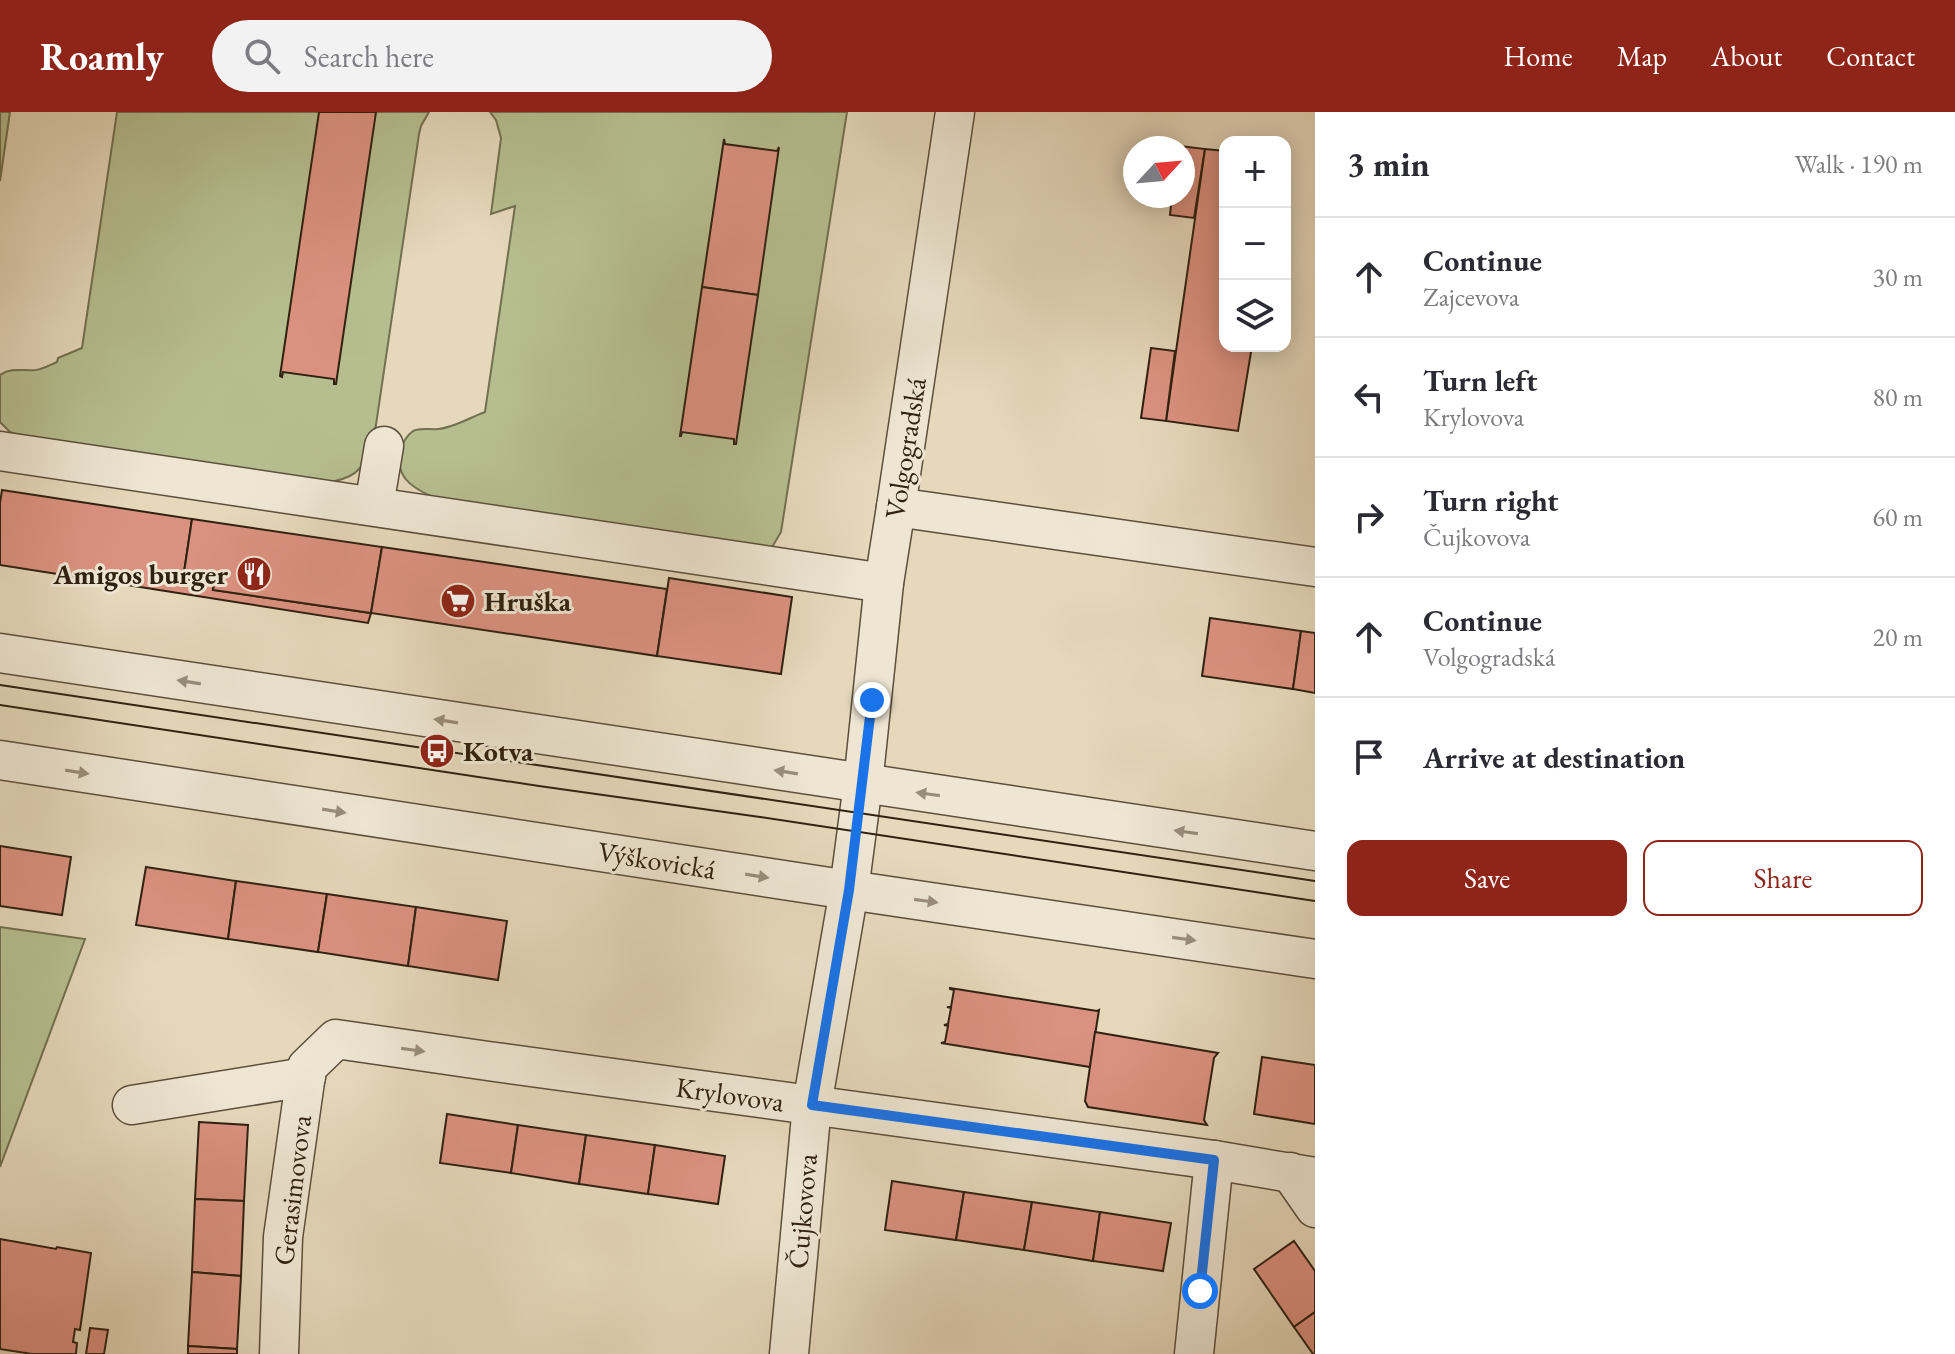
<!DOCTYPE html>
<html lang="en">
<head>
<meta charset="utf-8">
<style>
  :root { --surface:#fff; --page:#f2f2f3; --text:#2b2b33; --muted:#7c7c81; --line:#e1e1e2; --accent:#8f2418 }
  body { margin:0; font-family:"EB Garamond",serif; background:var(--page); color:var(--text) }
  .controls { position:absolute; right:24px; top:24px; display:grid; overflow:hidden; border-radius:16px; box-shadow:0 4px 20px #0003 }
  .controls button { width:72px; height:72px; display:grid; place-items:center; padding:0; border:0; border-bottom:2px solid var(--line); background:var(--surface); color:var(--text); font:40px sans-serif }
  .compass { position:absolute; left:1123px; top:24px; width:72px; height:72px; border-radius:50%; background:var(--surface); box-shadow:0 4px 20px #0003; rotate:64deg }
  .stop { position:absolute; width:24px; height:24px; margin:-18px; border:6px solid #1a73e8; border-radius:50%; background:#fff }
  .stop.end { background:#1a73e8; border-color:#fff; box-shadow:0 2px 8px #0008 }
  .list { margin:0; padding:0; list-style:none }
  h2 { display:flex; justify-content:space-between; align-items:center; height:104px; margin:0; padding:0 32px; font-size:34px }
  h2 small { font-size:26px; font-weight:400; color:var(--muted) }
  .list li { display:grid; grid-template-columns:52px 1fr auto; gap:24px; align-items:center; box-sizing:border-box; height:120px; padding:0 32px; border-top:2px solid var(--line) }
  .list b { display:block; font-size:30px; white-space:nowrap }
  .list p { margin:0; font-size:26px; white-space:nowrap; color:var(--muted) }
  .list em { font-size:26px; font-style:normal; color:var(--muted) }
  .actions { display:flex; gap:16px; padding:24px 32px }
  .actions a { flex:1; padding:18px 0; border:2px solid var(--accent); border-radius:16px; text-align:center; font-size:28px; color:var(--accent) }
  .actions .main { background:var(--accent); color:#fff }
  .icon { flex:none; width:44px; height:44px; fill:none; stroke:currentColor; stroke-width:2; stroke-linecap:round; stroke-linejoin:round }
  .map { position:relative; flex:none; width:1315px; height:1242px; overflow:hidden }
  header { display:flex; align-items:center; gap:48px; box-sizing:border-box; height:112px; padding:0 40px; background:var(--accent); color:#fff }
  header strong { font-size:38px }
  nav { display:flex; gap:44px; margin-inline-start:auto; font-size:28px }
  .search { width:560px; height:72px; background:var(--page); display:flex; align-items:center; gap:20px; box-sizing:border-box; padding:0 28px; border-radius:44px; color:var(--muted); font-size:30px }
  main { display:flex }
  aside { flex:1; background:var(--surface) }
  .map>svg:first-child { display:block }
</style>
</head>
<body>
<header>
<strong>Roamly</strong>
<div class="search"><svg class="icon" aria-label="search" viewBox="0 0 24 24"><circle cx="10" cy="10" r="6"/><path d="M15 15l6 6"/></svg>Search here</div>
<nav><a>Home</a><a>Map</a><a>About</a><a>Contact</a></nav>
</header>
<main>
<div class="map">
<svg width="1315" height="1242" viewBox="0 0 1315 1242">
  <rect width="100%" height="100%" fill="#e5d8bb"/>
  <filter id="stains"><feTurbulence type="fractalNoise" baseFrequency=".0025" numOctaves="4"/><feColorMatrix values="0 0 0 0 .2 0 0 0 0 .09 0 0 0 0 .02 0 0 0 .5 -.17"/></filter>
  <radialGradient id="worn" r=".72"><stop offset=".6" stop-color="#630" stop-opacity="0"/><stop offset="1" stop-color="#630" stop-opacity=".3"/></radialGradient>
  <!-- green -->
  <g fill="#b6be90" stroke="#727050" stroke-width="2">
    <polygon points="0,0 10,0 0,69"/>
    <path d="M117 0H429L421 14 419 22 373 333C362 360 353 367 324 371L25 326 10 320 0 310V263C12 255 22 259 36 258 43 257 50 253 57 250L58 246 82 236Z"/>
    <path d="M490 0H847L781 420 771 437 440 388C418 379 394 368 400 340 402 332 406 324 413 319 421 315 430 318 438 317 453 316 471 305 485 300L515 94 491 102 501 26 496 8Z"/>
    <polygon points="0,815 85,827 0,1055"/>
  </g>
  <!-- building -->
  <g fill="#db9180" stroke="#2f2110" stroke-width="2">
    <polygon points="319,0 376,0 336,272 334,272 334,267 283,260 282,265 280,264"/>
    <polygon points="724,27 725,32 777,39 779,35 758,183 702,175"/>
    <polygon points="1180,34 1205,37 1194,106 1170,103 1172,84 1183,84 1183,36 1180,36"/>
    <polygon points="1205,37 1225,39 1225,234 1252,234 1238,319 1166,309"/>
    <polygon points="702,175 758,183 736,332 734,332 734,327 682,320 681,324 680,324"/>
    <polygon points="1151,236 1175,239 1166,309 1141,306"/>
    <polygon points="2,378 192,407 183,467 214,472 213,478 371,501 368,511 0,453 0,391"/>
    <polygon points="192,407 382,435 371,501 213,478 214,472 183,467"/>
    <polygon points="382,435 667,477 657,544 371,501"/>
    <polygon points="669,466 792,485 781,562 657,544"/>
    <polygon points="1210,506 1301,519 1293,577 1202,564"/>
    <polygon points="1301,519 1315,521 1315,581 1293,577"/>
    <polygon points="0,734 71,745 62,803 0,794"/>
    <polygon points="146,755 236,769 228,827 136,813"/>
    <polygon points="236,769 327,782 318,840 228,827"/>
    <polygon points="327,782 416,795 408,854 318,840"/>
    <polygon points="416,795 507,809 498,868 408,854"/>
    <polygon points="950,876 1097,899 1099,898 1090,955 941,931 945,930 948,914 944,913 948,912 951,896 947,895 951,895 954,878 950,877"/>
    <polygon points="1095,920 1218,941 1214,946 1204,1008 1207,1013 1088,995 1085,989"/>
    <polygon points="1262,945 1315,953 1315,1012 1254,1002"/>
    <polygon points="447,1002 518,1013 511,1061 440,1051"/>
    <polygon points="199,1010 248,1013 244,1089 195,1087"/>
    <polygon points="518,1013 586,1023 579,1072 511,1061"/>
    <polygon points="586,1023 655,1033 648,1082 579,1072"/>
    <polygon points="655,1033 725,1044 718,1092 648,1082"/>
    <polygon points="892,1069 964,1080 956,1128 885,1118"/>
    <polygon points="964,1080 1032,1090 1024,1138 956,1128"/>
    <polygon points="195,1087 244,1089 241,1164 192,1160"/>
    <polygon points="1032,1090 1100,1100 1093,1149 1024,1138"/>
    <polygon points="1100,1100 1171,1111 1163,1159 1093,1149"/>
    <polygon points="0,1127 56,1137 57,1135 91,1141 80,1218 75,1217 73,1230 77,1231 76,1242 32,1242 0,1237"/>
    <polygon points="1294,1129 1315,1159 1315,1200 1294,1215 1254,1157"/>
    <polygon points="192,1160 241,1164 237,1237 188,1234"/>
    <polygon points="1315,1200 1315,1242 1313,1242 1294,1215"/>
    <polygon points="90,1216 108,1218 104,1242 86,1242"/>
    <polygon points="188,1234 237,1237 237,1242 188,1242"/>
  </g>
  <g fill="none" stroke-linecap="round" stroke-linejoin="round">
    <defs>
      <g id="minor">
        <polyline points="0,339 884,471"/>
        <polyline points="374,394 384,334"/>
        <polyline points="896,395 1315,455"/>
        <polyline points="0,541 1315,739"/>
        <polyline points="0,648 849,778 1315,847"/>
        <polyline points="132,993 306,965"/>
        <polyline points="1290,1060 1315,1096"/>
        <polyline points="279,1242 283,1125 307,955 336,927 488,949 1214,1048 1315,1065"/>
        <polyline points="789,1242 812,993 849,778 863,672 884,471 896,395 955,0"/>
        <polyline points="1194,1242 1214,1048"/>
      </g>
    </defs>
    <!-- minor casing -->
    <use href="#minor" stroke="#5c4f3b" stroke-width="41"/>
    <!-- minor -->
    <use href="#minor" stroke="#eee6d3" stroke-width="38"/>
    <!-- tram -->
    <g stroke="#2f2110" stroke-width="2">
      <polyline points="0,573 1315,769"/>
      <polyline points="0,593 539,674 760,705 1315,789"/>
    </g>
  </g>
  <!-- one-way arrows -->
  <defs><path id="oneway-solid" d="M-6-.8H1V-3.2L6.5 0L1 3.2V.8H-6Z" transform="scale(2)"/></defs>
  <g fill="#988d7b">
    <use href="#oneway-solid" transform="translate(189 570) rotate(-171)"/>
    <use href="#oneway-solid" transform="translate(446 609) rotate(-171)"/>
    <use href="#oneway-solid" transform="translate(77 660) rotate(9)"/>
    <use href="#oneway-solid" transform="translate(786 660) rotate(-171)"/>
    <use href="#oneway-solid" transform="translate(928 682) rotate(-172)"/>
    <use href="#oneway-solid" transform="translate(334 699) rotate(9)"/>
    <use href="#oneway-solid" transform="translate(1186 720) rotate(-172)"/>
    <use href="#oneway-solid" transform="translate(757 764) rotate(9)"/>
    <use href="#oneway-solid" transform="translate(926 789) rotate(8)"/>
    <use href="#oneway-solid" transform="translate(1184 827) rotate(8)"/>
    <use href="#oneway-solid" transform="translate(413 938) rotate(8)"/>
  </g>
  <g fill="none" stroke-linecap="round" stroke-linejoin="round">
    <!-- route -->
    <polyline stroke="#1a73e8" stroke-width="10" points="872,588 849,778 812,993 1214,1048 1200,1179"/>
  </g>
  <!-- icons -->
  <defs>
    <symbol id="restaurant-disc" viewBox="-11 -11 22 22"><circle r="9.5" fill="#8f2418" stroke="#eee6d3"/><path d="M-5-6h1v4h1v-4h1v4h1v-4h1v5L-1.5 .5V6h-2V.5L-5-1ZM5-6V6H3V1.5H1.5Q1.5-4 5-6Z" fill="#fff"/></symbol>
    <symbol id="supermarket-disc" viewBox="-11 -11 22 22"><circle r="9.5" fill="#8f2418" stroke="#eee6d3"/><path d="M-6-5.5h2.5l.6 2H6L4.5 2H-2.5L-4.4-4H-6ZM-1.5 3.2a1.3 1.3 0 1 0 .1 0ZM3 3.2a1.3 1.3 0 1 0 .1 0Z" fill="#fff"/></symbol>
    <symbol id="bus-disc" viewBox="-11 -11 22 22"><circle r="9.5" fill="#8f2418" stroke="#eee6d3"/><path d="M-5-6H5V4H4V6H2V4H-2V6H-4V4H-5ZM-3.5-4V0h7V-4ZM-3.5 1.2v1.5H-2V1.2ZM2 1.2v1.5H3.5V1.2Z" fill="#fff"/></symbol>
  </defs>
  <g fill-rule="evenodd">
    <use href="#restaurant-disc" x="234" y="442" width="40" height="40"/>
    <use href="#supermarket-disc" x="438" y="469" width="40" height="40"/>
    <use href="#bus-disc" x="417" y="619" width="40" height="40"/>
  </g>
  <g text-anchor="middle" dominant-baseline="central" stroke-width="6" stroke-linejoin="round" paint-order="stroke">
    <!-- street labels -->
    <g font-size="28" fill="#2f2110" stroke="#eee6d3">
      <text transform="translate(905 336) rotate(-81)">Volgogradská</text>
      <text transform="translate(657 748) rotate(9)">Výškovická</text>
      <text transform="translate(730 982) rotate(8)">Krylovova</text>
      <text transform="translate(292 1078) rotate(-83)">Gerasimovova</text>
      <text transform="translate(802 1099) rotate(-85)">Čujkovova</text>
    </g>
    <!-- poi labels -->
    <g font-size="28" font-weight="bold" fill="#2f2110" stroke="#eee6d3" text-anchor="start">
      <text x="228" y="462" text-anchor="end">Amigos burger</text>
      <text x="484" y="489">Hruška</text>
      <text x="463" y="639">Kotva</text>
    </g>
  </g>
  <rect width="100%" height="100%" filter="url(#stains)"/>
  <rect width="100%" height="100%" fill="url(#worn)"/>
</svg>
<div class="controls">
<button>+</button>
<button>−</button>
<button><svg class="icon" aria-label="layers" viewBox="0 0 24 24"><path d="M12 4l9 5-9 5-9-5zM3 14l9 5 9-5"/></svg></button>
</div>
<svg class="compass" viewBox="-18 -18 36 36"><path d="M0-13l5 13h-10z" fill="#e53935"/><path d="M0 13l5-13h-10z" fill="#7c7c81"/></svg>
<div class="stop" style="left:1200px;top:1179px"></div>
<div class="stop end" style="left:872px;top:588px"></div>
</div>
<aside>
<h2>3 min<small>Walk · 190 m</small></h2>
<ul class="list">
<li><svg class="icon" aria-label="ahead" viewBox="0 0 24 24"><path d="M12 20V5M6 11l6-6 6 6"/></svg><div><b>Continue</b><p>Zajcevova</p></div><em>30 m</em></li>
<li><svg class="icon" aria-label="left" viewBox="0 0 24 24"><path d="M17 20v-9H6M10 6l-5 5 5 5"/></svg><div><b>Turn left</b><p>Krylovova</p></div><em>80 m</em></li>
<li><svg class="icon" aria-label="right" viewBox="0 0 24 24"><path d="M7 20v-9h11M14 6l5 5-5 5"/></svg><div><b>Turn right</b><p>Čujkovova</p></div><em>60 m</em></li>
<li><svg class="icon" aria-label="ahead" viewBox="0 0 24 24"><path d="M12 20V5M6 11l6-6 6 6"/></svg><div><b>Continue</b><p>Volgogradská</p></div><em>20 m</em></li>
<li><svg class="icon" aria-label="arrive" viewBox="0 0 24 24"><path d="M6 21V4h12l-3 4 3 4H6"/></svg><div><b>Arrive at destination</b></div></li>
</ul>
<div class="actions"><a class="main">Save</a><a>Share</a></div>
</aside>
</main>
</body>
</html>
